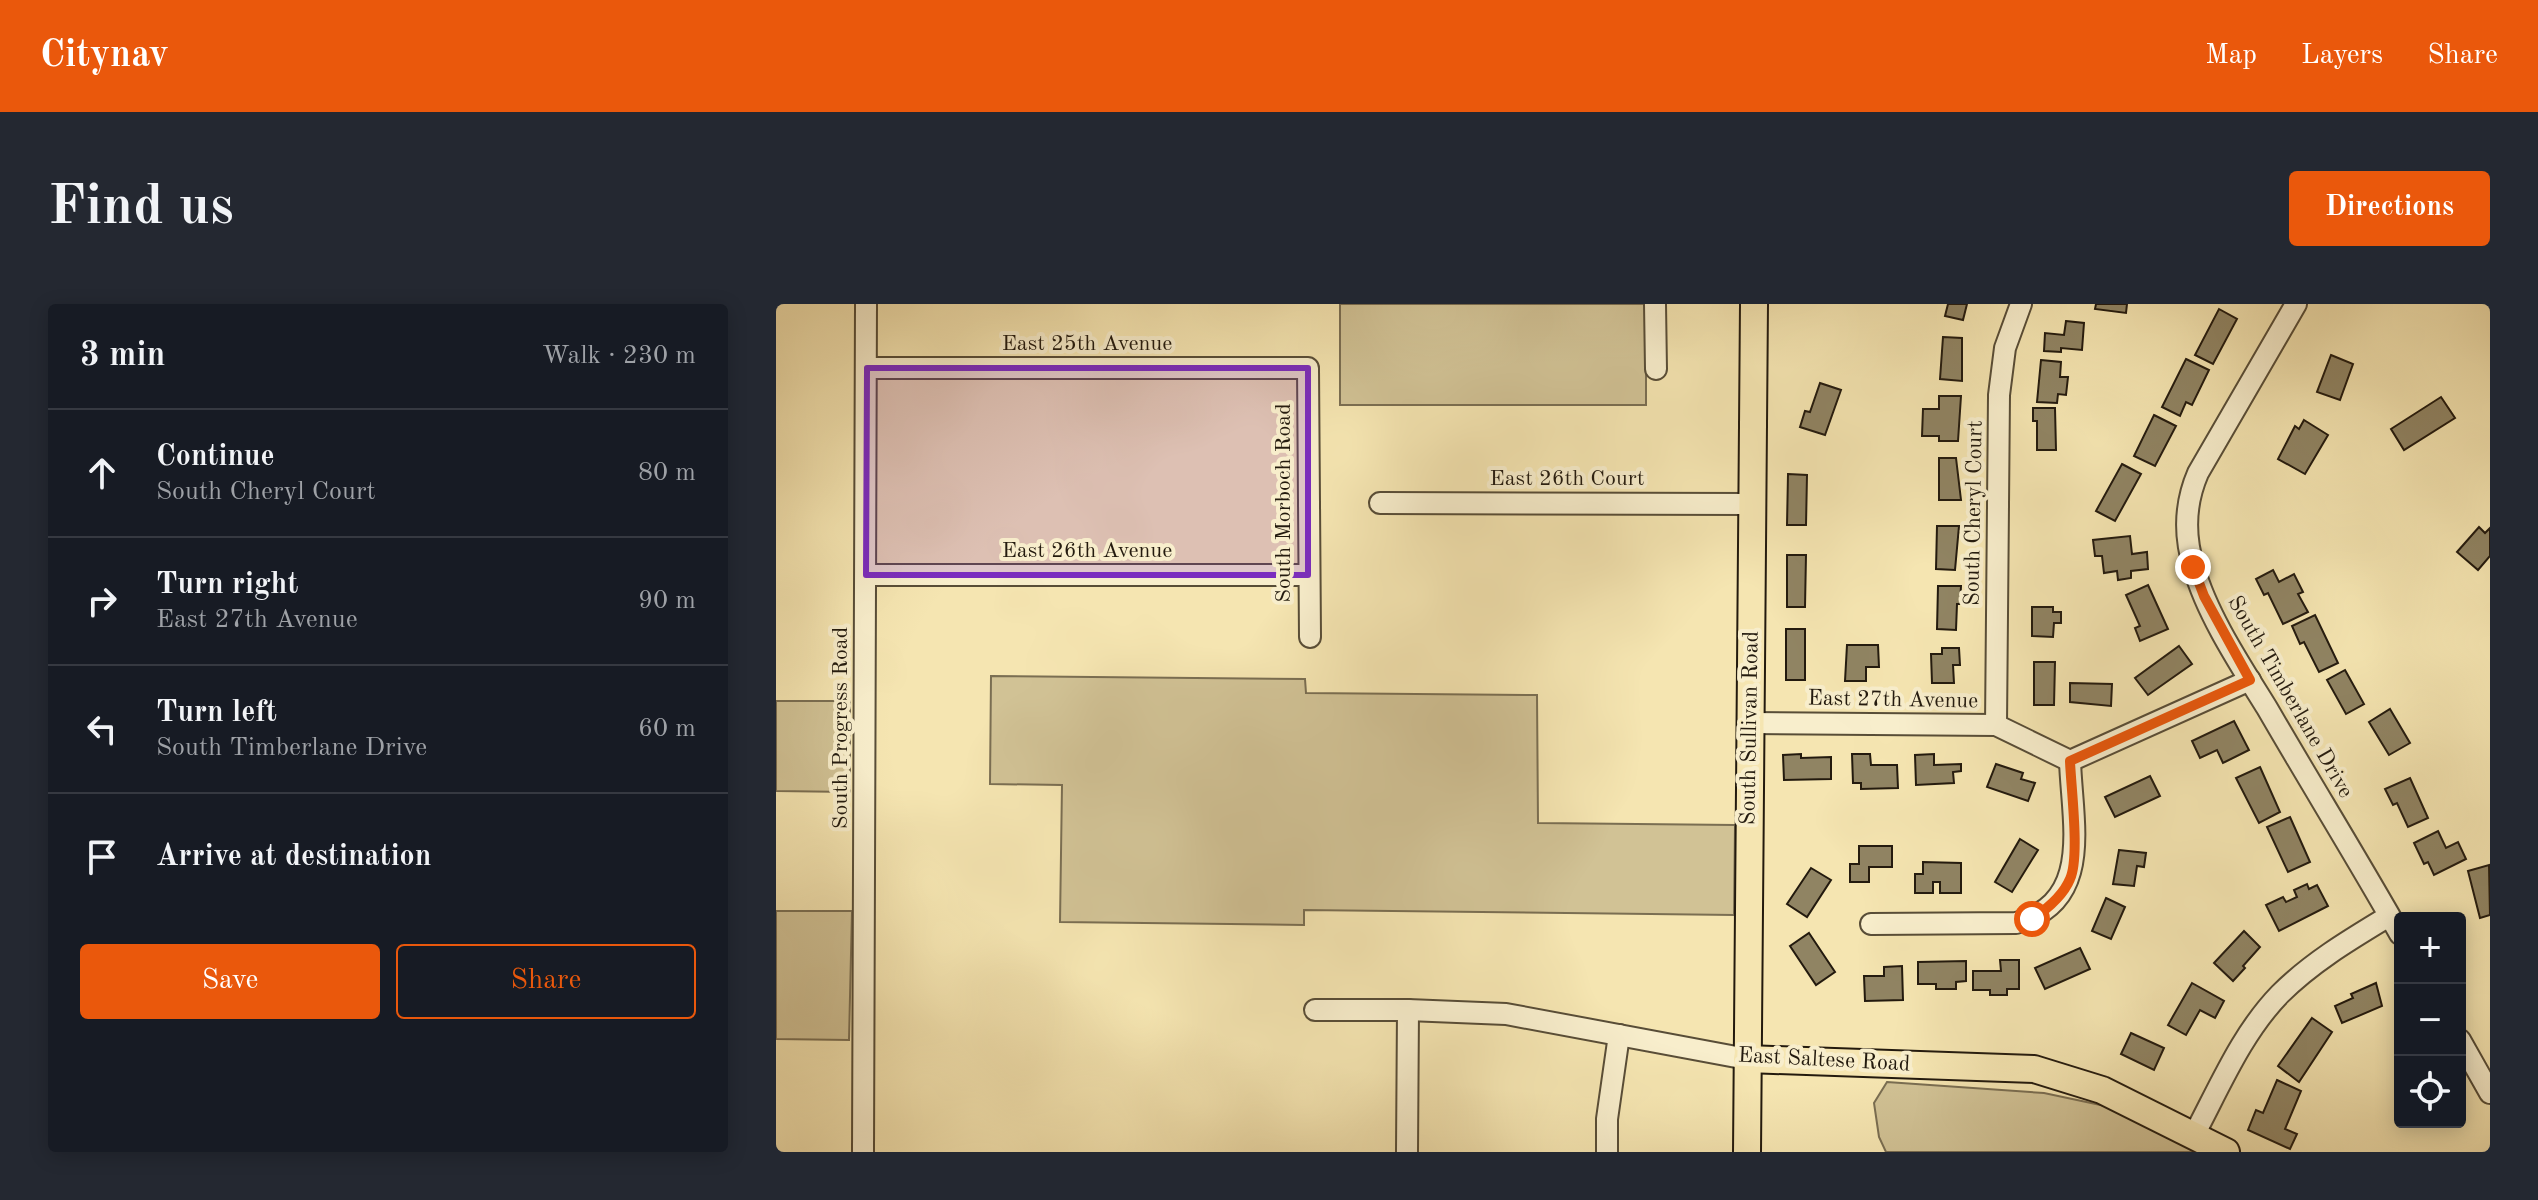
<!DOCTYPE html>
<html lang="en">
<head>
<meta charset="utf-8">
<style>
  :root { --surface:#171b24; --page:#242831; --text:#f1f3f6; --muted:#9ea1a6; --line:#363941; --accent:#ea580c }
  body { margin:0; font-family:"Old Standard TT",serif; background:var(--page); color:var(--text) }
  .controls { position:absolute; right:24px; bottom:24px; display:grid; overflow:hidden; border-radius:8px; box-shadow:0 4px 20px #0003 }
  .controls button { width:72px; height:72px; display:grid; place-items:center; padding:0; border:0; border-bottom:2px solid var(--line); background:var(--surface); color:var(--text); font:40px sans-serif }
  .stop { position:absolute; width:24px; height:24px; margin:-18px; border:6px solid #ea580c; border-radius:50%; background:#fff }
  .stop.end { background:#ea580c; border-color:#fff; box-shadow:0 2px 8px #0008 }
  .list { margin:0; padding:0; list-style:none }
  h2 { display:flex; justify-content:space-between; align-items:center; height:104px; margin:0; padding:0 32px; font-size:34px }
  h2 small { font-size:26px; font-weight:400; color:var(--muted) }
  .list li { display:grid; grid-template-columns:52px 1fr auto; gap:24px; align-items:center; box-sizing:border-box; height:128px; padding:0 32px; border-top:2px solid var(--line) }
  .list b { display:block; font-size:30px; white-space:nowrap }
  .list p { margin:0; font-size:26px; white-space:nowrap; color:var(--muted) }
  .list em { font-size:26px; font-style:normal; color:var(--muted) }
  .actions { display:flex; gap:16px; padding:24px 32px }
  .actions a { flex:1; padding:18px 0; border:2px solid var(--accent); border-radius:8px; text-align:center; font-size:28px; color:var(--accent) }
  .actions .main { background:var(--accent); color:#fff }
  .icon { flex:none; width:44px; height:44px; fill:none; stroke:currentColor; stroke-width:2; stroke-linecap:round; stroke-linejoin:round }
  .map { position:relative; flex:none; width:1714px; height:848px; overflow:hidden; border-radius:8px }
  header { display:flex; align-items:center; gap:48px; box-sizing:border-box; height:112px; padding:0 40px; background:var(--accent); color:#fff }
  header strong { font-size:38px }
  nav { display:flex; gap:44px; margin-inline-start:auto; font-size:28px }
  .intro { display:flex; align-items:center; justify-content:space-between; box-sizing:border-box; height:192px; padding:0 48px }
  h1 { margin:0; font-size:56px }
  .button { padding:20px 36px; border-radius:8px; background:var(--accent); color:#fff; font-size:28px; font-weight:700 }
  main { display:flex; gap:48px; padding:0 48px }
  aside { flex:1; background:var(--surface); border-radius:8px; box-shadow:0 4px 20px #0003 }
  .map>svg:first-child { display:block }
</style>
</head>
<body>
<header>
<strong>Citynav</strong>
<nav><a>Map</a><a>Layers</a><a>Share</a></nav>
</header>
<div class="intro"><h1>Find us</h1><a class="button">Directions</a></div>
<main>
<aside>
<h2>3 min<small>Walk · 230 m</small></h2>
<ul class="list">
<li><svg class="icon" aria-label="ahead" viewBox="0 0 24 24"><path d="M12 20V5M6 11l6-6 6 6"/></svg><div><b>Continue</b><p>South Cheryl Court</p></div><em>80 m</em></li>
<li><svg class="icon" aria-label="right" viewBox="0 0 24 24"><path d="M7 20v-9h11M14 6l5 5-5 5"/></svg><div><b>Turn right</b><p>East 27th Avenue</p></div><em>90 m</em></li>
<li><svg class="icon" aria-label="left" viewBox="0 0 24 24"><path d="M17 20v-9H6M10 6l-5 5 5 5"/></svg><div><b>Turn left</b><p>South Timberlane Drive</p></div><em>60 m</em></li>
<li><svg class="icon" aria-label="arrive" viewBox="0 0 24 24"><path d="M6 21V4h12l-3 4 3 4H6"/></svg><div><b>Arrive at destination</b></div></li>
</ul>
<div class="actions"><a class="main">Save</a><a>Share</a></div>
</aside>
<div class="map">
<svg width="1714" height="848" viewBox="0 0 1714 848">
  <rect width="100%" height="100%" fill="#f5e5b1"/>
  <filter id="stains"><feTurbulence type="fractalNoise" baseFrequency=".0025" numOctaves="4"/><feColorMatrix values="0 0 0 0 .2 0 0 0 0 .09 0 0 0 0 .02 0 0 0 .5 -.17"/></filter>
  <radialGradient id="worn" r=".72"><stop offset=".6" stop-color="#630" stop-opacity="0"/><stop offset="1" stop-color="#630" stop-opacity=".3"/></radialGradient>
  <!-- green -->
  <g fill="#d1c295" stroke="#7a6e52" stroke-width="2">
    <rect x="564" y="0" width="306" height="101"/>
    <polygon points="215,372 529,375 530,389 761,391 762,519 959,521 958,611 528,606 528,621 284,618 286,481 214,480"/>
    <polygon points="0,397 74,397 74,488 0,487"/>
    <polygon points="0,607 76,607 73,736 0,735"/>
    <polygon points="1111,778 1268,789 1348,806 1425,848 1110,848 1103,833 1098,799"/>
  </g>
  <!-- building -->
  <g fill="#908463" stroke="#231a0e" stroke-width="2">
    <polygon points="1172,0 1191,0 1187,16 1169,12"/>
    <polygon points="1320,0 1351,0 1350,9 1319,5"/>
    <polygon points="1443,5 1461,15 1437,60 1419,51"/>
    <polygon points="1290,17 1308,19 1306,46 1285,44 1285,48 1268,47 1269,29 1288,31"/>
    <polygon points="1167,33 1186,34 1186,77 1164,75"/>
    <polygon points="1555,51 1577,60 1564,96 1541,88"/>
    <polygon points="1410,55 1433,66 1416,101 1410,98 1404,112 1386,103"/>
    <polygon points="1265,56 1285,58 1284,73 1292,73 1290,91 1282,90 1281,99 1261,98"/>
    <polygon points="1044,79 1065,86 1049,131 1024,123 1029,107 1034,108"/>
    <polygon points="1163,92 1185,92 1182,137 1163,137 1163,132 1146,132 1147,105 1163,105"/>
    <polygon points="1665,93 1679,114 1628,146 1615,125"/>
    <polygon points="1257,104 1279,104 1280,146 1261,146 1261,117 1257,117"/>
    <polygon points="1378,111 1400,122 1379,162 1358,152"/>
    <polygon points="1528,116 1552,131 1529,170 1502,155 1519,122 1523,125"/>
    <polygon points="1163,154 1180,154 1185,196 1163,196"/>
    <polygon points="1346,160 1365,170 1339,217 1320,207"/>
    <polygon points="1012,170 1031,171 1030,221 1011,221"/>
    <polygon points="1161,222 1183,222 1179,266 1160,265"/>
    <polygon points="1703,223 1709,229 1714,224 1714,252 1702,266 1681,248"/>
    <polygon points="1354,232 1356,250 1371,248 1372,265 1355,267 1355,274 1342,276 1341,267 1328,269 1326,252 1319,252 1317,236"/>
    <polygon points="1011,251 1030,251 1029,303 1011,303"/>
    <polygon points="1497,266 1503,278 1518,270 1527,288 1522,290 1532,308 1507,320 1492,289 1488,291 1480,275"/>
    <polygon points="1372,281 1392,325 1364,337 1359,324 1364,322 1350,291"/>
    <polygon points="1162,282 1185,282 1184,300 1181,300 1180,326 1161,325"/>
    <polygon points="1256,303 1277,303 1277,308 1285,308 1285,319 1278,319 1277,333 1256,332"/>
    <polygon points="1539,311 1562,359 1543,368 1528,338 1524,340 1516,322"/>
    <rect x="1010" y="325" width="19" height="51"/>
    <polygon points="1071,341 1102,341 1103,363 1090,363 1090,377 1069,377"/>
    <polygon points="1403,342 1416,360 1372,391 1359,374"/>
    <polygon points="1166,344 1183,344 1184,361 1177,361 1178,379 1156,379 1155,350 1166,350"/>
    <polygon points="1258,358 1279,358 1278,401 1258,401"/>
    <polygon points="1569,366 1588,400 1570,410 1551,376"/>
    <polygon points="1294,379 1336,380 1335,402 1294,398"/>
    <polygon points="1614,405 1634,439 1613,451 1593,418"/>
    <polygon points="1458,417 1473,446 1447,459 1441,446 1424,454 1416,437"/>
    <polygon points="1025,450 1025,454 1055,453 1055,475 1008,476 1007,451"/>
    <polygon points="1076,450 1094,450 1095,461 1121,461 1122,484 1085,485 1085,479 1077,479"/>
    <polygon points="1158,450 1158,461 1185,460 1185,467 1177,468 1178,479 1140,481 1139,451"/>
    <polygon points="1220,460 1247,469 1245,475 1259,479 1252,497 1211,483"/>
    <polygon points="1484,463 1504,508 1483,519 1460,474"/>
    <polygon points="1374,472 1384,492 1339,513 1329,493"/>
    <polygon points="1634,474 1652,514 1632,523 1621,499 1617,501 1609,485"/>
    <polygon points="1514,513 1534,558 1512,568 1491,523"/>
    <polygon points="1662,527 1670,544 1682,538 1690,555 1658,571 1652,558 1648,560 1638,539"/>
    <polygon points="1244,535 1262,546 1236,588 1219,578"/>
    <polygon points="1083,542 1116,542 1116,563 1093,563 1093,578 1074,578 1074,560 1083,560"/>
    <polygon points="1343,546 1370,549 1368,563 1361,562 1358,582 1337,580"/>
    <polygon points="1147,558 1185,559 1185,589 1164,589 1164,578 1157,578 1157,589 1139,589 1139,570 1147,570"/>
    <polygon points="1713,561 1714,611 1704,614 1692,567"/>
    <polygon points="1035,564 1055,576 1031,613 1011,600"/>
    <polygon points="1531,580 1533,585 1541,581 1552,602 1503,627 1490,601 1507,593 1510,598 1521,593 1518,586"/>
    <polygon points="1330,594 1349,603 1335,635 1316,627"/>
    <polygon points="1468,627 1484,643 1467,662 1469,664 1457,677 1438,659"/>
    <polygon points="1033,629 1059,668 1040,681 1014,642"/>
    <polygon points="1304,644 1314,665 1269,685 1259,664"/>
    <polygon points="1224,656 1243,656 1243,685 1231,685 1231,691 1214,691 1214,686 1197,686 1197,667 1225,667"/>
    <polygon points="1190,657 1190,677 1180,678 1180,685 1160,685 1160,680 1142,680 1142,658"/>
    <polygon points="1126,662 1127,696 1089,697 1088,672 1108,672 1108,663"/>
    <polygon points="1416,679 1448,697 1439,714 1424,706 1410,731 1392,721"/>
    <polygon points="1600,679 1606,702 1566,719 1559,702 1577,694 1575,690"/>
    <polygon points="1536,714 1556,728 1523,778 1502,762"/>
    <polygon points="1355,729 1388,744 1378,766 1345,750"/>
    <polygon points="1501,776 1525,787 1509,825 1521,830 1514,845 1472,826 1480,806 1487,809"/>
  </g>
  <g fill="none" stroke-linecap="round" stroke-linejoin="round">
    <defs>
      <g id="minor">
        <polyline points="879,0 880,65"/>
        <path d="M1520 0 1422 169C1409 199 1408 232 1418 264 1431 311 1465 362 1491 404 1535 480 1581 554 1624 630"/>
        <polyline points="91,64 532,64 534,333"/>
        <polyline points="604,199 977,200"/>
        <polyline points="90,271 532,271"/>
        <polyline points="974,419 1220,421 1294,457 1474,376"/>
        <polyline points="1220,421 1223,91 1229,44 1245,0"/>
        <path d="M1095 620 1240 619C1318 598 1296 519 1294 457"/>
        <polyline points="539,706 632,706 631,848"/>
        <polyline points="632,706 730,710 971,755"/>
        <polyline points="1684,736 1714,789"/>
        <path d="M1418 831C1444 782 1466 729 1504 690 1536 658 1575 635 1613 612"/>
        <polyline points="87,848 90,0"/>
        <polyline points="831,848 831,815 843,731"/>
      </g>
      <g id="major">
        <polyline points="971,755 1258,765 1326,786 1450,848"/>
        <polyline points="971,848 978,0"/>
      </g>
    </defs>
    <!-- minor casing -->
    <use href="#minor" stroke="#584d37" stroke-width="24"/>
    <!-- major casing -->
    <use href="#major" stroke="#231a0e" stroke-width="30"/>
    <!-- minor -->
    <use href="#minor" stroke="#f8eecc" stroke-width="20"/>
    <!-- major -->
    <use href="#major" stroke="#f5e5b1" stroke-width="26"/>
  </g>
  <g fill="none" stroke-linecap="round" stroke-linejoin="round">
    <!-- route -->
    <path stroke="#ea580c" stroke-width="10" d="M1256 615C1271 605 1287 592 1294 575 1304 553 1295 484 1294 457L1474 376 1428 292 1417 263"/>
  </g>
  <!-- marked area -->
  <path fill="#7b2cbf" fill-opacity="0.2" stroke="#7b2cbf" stroke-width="6" stroke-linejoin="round" d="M91 64H532V271H90Z"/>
  <g text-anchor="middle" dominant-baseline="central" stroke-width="8" stroke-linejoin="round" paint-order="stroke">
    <!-- street labels -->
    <g font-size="22" fill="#231a0e" stroke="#f8eecc">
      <text x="311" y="40">East 25th Avenue</text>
      <text x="791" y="175">East 26th Court</text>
      <text transform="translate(508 199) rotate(-90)">South Morboch Road</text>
      <text transform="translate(1198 209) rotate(-89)">South Cheryl Court</text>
      <text x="311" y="247">East 26th Avenue</text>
      <text transform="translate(1514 393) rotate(60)">South Timberlane Drive</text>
      <text transform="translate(1117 396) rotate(1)">East 27th Avenue</text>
      <text transform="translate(65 424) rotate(-90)">South Progress Road</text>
      <text transform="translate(974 424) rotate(-89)">South Sullivan Road</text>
      <text transform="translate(1048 756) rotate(3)">East Saltese Road</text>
    </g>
  </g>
  <rect width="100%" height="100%" filter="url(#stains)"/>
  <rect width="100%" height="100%" fill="url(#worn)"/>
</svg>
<div class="controls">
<button>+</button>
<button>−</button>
<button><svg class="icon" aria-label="locate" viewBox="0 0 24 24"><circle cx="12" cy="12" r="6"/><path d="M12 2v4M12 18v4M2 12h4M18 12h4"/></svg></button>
</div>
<div class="stop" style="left:1256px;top:615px"></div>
<div class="stop end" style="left:1417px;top:263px"></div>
</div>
</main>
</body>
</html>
